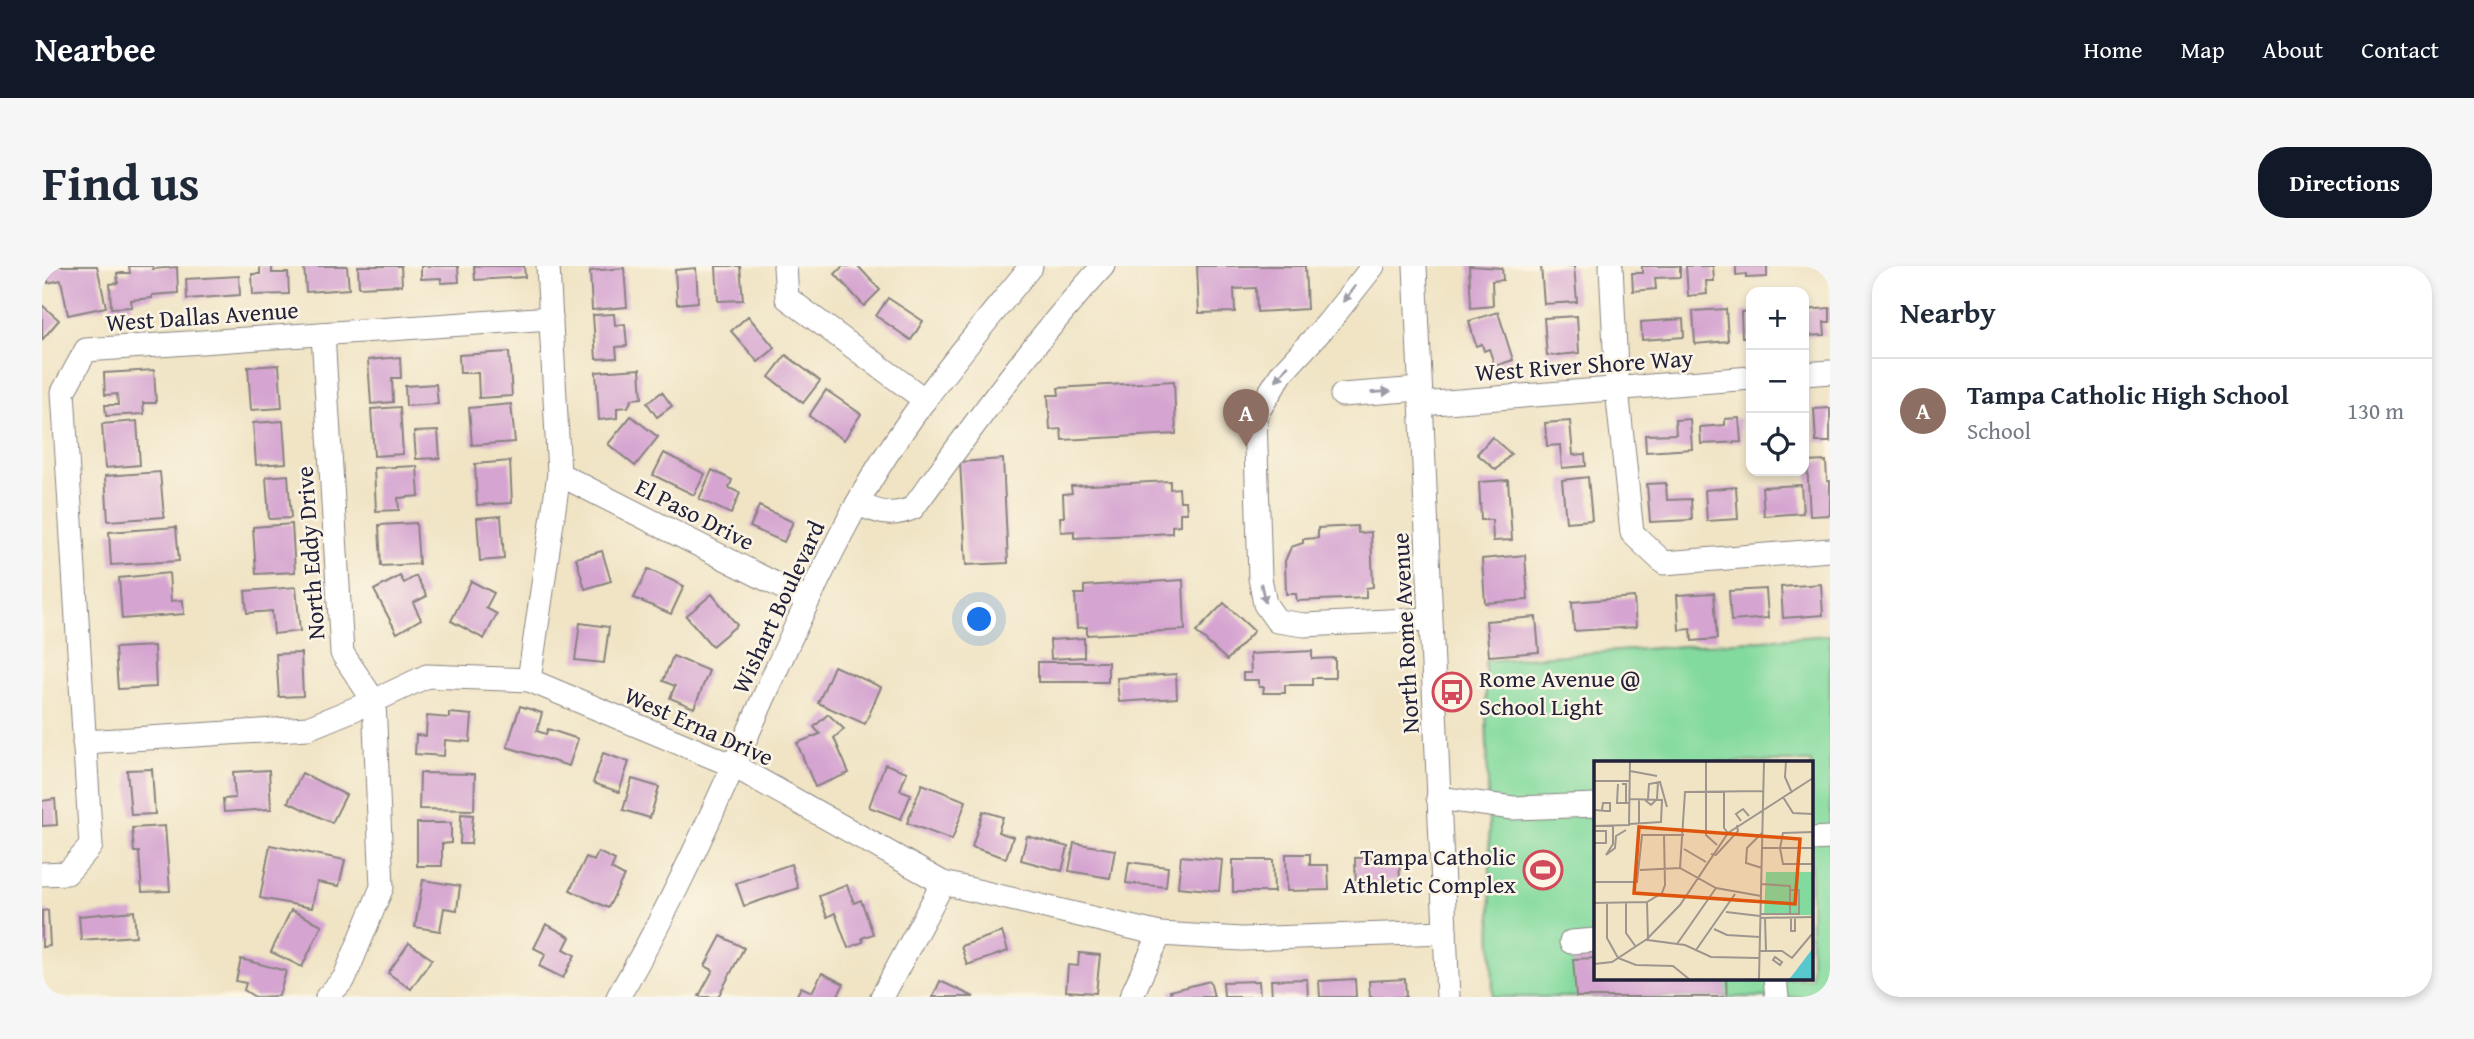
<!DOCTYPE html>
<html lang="en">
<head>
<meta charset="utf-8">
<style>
  :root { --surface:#fff; --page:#f6f6f7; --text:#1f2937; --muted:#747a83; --line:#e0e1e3; --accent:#111827 }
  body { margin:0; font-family:"Gentium Book Plus",serif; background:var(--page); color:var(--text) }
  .controls { position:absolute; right:21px; top:21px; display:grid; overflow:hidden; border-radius:14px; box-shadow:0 4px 10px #0003 }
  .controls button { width:63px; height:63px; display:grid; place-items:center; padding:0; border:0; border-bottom:2px solid var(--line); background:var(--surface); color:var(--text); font:35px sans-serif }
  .you { position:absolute; left:938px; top:354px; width:24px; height:24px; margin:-18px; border:5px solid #fff; border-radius:50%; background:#1a73e8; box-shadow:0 0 0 10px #1a73e833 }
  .badge { display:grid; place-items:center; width:46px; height:46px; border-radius:50%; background:var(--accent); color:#fff; font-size:23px; font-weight:700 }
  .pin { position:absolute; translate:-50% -58px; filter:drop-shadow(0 2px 4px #0008) }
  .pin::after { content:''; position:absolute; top:37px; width:24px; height:21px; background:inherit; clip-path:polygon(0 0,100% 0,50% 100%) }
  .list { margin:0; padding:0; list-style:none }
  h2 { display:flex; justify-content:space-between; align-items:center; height:91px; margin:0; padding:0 28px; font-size:30px }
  h2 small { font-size:23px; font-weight:400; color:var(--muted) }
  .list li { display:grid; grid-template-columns:46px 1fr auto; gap:21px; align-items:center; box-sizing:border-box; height:105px; padding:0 28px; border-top:2px solid var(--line) }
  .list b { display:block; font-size:26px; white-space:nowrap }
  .list p { margin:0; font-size:23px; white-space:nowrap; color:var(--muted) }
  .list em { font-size:23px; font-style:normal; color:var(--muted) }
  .icon { flex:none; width:38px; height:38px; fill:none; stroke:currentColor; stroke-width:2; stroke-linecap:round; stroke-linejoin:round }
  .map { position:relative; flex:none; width:1788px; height:731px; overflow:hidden; border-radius:28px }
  header { display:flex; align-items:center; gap:42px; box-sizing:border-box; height:98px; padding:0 35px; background:var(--accent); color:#fff }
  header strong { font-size:33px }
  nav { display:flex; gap:38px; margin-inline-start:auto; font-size:24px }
  .intro { display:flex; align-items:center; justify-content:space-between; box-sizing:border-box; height:168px; padding:0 42px }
  h1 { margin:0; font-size:49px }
  .button { padding:18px 32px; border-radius:28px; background:var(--accent); color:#fff; font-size:24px; font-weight:700 }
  main { display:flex; gap:42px; padding:0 42px }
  aside { flex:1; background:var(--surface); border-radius:28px; box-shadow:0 4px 10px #0003 }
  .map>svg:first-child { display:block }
</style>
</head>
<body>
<header>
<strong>Nearbee</strong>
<nav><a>Home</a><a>Map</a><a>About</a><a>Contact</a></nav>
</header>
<div class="intro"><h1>Find us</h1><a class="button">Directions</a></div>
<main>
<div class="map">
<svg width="1788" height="731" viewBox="0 0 1788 731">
  <rect width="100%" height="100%" fill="#fcf5e5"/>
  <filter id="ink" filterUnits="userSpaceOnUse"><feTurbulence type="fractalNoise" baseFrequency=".0143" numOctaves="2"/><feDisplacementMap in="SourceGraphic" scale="14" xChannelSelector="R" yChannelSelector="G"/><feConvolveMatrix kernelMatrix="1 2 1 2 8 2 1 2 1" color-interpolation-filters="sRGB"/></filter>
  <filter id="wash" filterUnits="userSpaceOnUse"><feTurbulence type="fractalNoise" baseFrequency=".00686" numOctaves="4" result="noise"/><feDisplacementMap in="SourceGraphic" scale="28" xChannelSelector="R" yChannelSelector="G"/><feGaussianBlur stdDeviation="1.57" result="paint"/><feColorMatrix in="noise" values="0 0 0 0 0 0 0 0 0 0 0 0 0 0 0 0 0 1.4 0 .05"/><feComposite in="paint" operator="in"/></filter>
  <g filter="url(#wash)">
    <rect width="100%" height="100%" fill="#f0e4c5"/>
    <!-- green -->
    <path fill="#83da9e" stroke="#527e6c" stroke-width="2" fill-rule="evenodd" d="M1788 369V731H1451L1443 395ZM1554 496H1769V712H1554Z"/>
    <g id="blocks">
      <!-- building -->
      <g fill="#d5a4d1">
        <polygon points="3,0 55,0 64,41 26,49 19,14 6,17"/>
        <polygon points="87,0 111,0 111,3 135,1 136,27 110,29 110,32 89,34 90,41 69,42 68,18 76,17 75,7 88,7"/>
        <polygon points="218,0 230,0 230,7 246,7 247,28 211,29 210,8 218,8"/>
        <polygon points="262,0 305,0 307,23 264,26"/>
        <polygon points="316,0 359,0 360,19 317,21"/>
        <polygon points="379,0 416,0 417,16 399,17 399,12 379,13"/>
        <polygon points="432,0 482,0 483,11 433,14"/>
        <polygon points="674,0 698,0 701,34 676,35"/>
        <polygon points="801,0 816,0 838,24 822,40 793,8"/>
        <polygon points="1155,0 1263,0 1265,43 1215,46 1214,22 1192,23 1193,46 1157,47"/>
        <polygon points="1427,0 1460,2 1461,14 1450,15 1451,40 1429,42"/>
        <polygon points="1499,0 1532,0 1535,36 1502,38"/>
        <polygon points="1600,0 1638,0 1638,11 1613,12 1614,23 1591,25 1590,7 1600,7"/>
        <polygon points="1644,0 1671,0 1672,15 1664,15 1665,28 1646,30"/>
        <polygon points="1694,0 1725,0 1725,11 1704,12 1704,8 1694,9"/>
        <polygon points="582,2 585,41 550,44 548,5"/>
        <polygon points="654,2 656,36 635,38 633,4"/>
        <polygon points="197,10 198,29 145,33 144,13"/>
        <polygon points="846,32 881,55 869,74 834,50"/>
        <polygon points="0,39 17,54 0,74"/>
        <polygon points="1788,42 1788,56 1782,56 1783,69 1762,70 1762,44"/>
        <polygon points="1684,43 1686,75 1653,78 1651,45"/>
        <polygon points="1709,45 1709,71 1700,71 1699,46"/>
        <polygon points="1456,46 1471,94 1453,100 1447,83 1442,85 1440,78 1434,80 1427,55"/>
        <polygon points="572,48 573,59 583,58 585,80 574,81 575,92 554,93 551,49"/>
        <polygon points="706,50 733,82 716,96 689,65"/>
        <polygon points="1535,50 1537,87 1505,90 1502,52"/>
        <polygon points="1641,53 1642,71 1600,74 1599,56"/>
        <polygon points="467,86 470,130 437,132 436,107 418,107 417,89"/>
        <polygon points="744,89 778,115 761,137 727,111"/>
        <polygon points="358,91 359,112 350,112 351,136 329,138 326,94"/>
        <polygon points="237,99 240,142 209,144 206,101"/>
        <polygon points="598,103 600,132 590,133 586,141 575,142 575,152 557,154 554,106"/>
        <polygon points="112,104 114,137 101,137 102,148 64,150 63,139 76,139 75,128 63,129 62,107"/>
        <polygon points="1132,115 1134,168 1020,174 1019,163 1008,164 1006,129 1017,129 1016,122"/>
        <polygon points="394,118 396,138 364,140 363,120"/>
        <polygon points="784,124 819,148 802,174 767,150"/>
        <polygon points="620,126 630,140 615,151 605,137"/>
        <polygon points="469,138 473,176 430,179 427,142"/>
        <polygon points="358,141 361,188 332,190 329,143"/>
        <polygon points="1788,142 1788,176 1774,176 1772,143"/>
        <polygon points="589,150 616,171 593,200 566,178"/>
        <polygon points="1697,152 1699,176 1659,178 1658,161 1683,159 1683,153"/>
        <polygon points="1648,153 1650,183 1604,186 1603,169 1634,168 1633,154"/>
        <polygon points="95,155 98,199 63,202 60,158"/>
        <polygon points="241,155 244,197 214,199 211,157"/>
        <polygon points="1528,155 1531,189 1543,188 1544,200 1520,202 1518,179 1505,180 1503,157"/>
        <polygon points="396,165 398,192 374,193 372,166"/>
        <polygon points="1450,171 1469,188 1454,204 1435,188"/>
        <polygon points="622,187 663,208 652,229 611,209"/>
        <polygon points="961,193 966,297 924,299 918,196"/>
        <polygon points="468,195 470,237 435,239 433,198"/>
        <polygon points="1784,195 1785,215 1788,215 1788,249 1768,250 1765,196"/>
        <polygon points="375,200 377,230 356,232 357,244 334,245 332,202"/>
        <polygon points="670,204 690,214 687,222 698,227 689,248 657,233"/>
        <polygon points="118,206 122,251 66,255 63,210"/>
        <polygon points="246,209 249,252 227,253 224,211"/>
        <polygon points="1546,211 1550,254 1524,256 1520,214"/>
        <polygon points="1466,214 1470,274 1451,275 1450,254 1439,254 1437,216"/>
        <polygon points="1128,215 1128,223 1137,222 1138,235 1144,235 1145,247 1138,247 1138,259 1130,260 1130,267 1032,272 1032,265 1019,266 1018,251 1022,251 1021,228 1030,227 1029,220"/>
        <polygon points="1624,217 1625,234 1649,233 1650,254 1608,256 1605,218"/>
        <polygon points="1759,219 1761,247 1722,250 1720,221"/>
        <polygon points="1694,221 1696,253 1665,255 1663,224"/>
        <polygon points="717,240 751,256 742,276 708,261"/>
        <polygon points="459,250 462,293 438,295 435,252"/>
        <polygon points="374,257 377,298 339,300 337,259"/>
        <polygon points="250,258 253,306 214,308 211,261"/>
        <polygon points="1315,260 1316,267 1329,266 1331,321 1324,322 1324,332 1255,335 1254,328 1244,328 1243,295 1249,281 1261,277 1261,273 1276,272 1276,262"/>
        <polygon points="134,261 137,295 69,299 67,266"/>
        <polygon points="560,285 569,315 543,323 534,292"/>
        <polygon points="1483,289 1486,334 1443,337 1440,293"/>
        <polygon points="606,303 642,320 629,348 592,332"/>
        <polygon points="127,307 129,335 141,334 142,348 80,353 77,312"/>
        <polygon points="358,310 362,317 374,310 385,330 371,337 379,353 355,367 332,324"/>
        <polygon points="1141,314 1143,364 1045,369 1045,361 1035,362 1033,328 1042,328 1042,320"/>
        <polygon points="429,315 452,327 444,342 455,348 442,373 409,355"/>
        <polygon points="1779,318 1781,349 1741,352 1739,321"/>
        <polygon points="254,321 258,365 232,368 230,345 205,347 203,325"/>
        <polygon points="1724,323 1726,352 1689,355 1687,325"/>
        <polygon points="1672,327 1675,373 1650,375 1649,363 1637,364 1635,329"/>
        <polygon points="670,328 695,359 670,380 644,350"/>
        <polygon points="1592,331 1594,361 1532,365 1530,336"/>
        <polygon points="1182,337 1212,365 1185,394 1154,366"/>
        <polygon points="1494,351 1497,386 1447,390 1444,355"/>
        <polygon points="538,357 567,361 562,397 533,394"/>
        <polygon points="1042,372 1042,391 1009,393 1008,374"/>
        <polygon points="112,380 114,421 76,423 73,382"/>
        <polygon points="1270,385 1270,393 1293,392 1293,412 1270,412 1270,419 1243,419 1243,427 1221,427 1222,421 1217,421 1217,414 1201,414 1201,407 1209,407 1208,388"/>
        <polygon points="259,387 261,430 237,431 234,388"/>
        <polygon points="631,390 667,405 652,442 628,432 633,420 621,415"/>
        <rect x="996" y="396" width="70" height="20"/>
        <polygon points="792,400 839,421 823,458 776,437"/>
        <polygon points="1134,408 1135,432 1077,436 1075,412"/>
        <polygon points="478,440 500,447 495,465 504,468 506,463 536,473 527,500 465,481"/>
        <polygon points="407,447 430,449 428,476 403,474 402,490 373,488 374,469 384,470 385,450 407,452"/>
        <polygon points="786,448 802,463 792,472 807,507 773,521 755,477 778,468 772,461"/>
        <polygon points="561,487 587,496 577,526 551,517"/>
        <polygon points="843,498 865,506 858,524 869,528 859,553 827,541"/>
        <polygon points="110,503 113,548 89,549 85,504"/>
        <polygon points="227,504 229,543 182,546 181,533 193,532 191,506"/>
        <polygon points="260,507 304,529 290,557 246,536"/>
        <polygon points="378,507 433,508 432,544 377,543"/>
        <polygon points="590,513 617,521 608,552 581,544"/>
        <polygon points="880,518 924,535 910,574 865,557"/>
        <polygon points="13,533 15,559 0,560 0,535"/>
        <polygon points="941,545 961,551 956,566 971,571 964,592 930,581"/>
        <polygon points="419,548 431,549 429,578 418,578"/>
        <polygon points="375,557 409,557 409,577 400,578 400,600 375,600"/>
        <polygon points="123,560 128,625 100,626 97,586 92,586 90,562"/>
        <polygon points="985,570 1026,581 1020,605 979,594"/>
        <polygon points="1032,577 1073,584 1068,612 1027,605"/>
        <polygon points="228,579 303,594 297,620 275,616 270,642 218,632"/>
        <polygon points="556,586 573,594 569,603 582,610 566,642 528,624 544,591 552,595"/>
        <polygon points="1244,588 1268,588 1268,599 1286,599 1287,624 1245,625"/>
        <polygon points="1139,590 1180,594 1177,625 1136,621"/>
        <polygon points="1357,591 1358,614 1341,615 1342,625 1314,626 1313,592"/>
        <polygon points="1191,594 1231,594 1232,626 1191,626"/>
        <polygon points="1087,596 1126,601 1124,621 1084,617"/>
        <polygon points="749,598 756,622 702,640 694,617"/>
        <polygon points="381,614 418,620 415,644 402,642 398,665 373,661"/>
        <polygon points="805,619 812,637 819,634 831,668 820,672 821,676 806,682 793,647 785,651 777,630"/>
        <polygon points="6,644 8,680 0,681 0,645"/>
        <polygon points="249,644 280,659 260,701 229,686"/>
        <polygon points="92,645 94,670 39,674 37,650"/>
        <polygon points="504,658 528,671 522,683 533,689 521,712 497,700 504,688 492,682"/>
        <polygon points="960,666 966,685 925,699 919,680"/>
        <polygon points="679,670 702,682 676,731 659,731 657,730 671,704 663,700"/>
        <polygon points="367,677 390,693 369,723 346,707"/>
        <polygon points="1037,687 1058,689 1054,727 1024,725 1026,699 1036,700"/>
        <polygon points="1554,692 1554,712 1684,712 1685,731 1534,731 1531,693"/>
        <polygon points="199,693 244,705 237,730 213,731 202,724 204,717 194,715"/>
        <polygon points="780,707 802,718 795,731 754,731 759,721 770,726"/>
        <polygon points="1265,713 1266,731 1230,731 1229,714"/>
        <polygon points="1313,713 1314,731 1278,731 1277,715"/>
        <polygon points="1363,713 1364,731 1328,731 1327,715"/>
        <polygon points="898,715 932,731 891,731"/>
        <polygon points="1168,715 1172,731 1130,731 1128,725"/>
        <polygon points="1217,715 1218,731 1182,731 1181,716"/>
      </g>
    </g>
  </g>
  <g filter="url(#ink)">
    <use href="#blocks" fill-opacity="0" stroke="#898380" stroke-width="2"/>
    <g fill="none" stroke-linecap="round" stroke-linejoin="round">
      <defs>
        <g id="minor">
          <polyline points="743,0 745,32 883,134"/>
          <polyline points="1331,0 1286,57 1240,107 1213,150 1218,312 1223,338 1235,355 1262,359 1388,353"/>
          <polyline points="1373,0 1406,731"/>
          <polyline points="1569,0 1575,123 1590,267 1622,297 1788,284"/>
          <polyline points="281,68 300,387 332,435 340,621 302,713 285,731"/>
          <polyline points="1762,108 1788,106"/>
          <polyline points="1300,129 1378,123"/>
          <polyline points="1379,138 1709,112"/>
          <polyline points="517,208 765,334"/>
          <path d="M815 238C838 246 847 252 871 242 932 159 991 76 1061 0"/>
          <polyline points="487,414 517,208 506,0"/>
          <polyline points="42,476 266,462 332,435 385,410 487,414 692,500 901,617 1118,668 1200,673 1403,666"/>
          <polyline points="1396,532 1471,542 1554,539"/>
          <polyline points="1769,573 1788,572"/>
          <polyline points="0,608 25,607 49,580 21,126 44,84 509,52"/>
          <polyline points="1529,676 1554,674"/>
          <polyline points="1733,712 1735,731"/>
          <path d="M576 731C669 574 727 400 814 240 861 153 927 77 989 0"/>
          <polyline points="840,731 901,617"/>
          <polyline points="1089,731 1118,668"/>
        </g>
      </defs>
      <!-- minor casing -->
      <use href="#minor" stroke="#898380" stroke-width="25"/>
      <!-- minor -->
      <use href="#minor" stroke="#fff" stroke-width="23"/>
    </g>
    <!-- one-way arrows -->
    <defs><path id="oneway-solid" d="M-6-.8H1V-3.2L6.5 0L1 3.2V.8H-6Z" transform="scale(1.75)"/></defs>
    <g fill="#9c9ca7">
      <use href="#oneway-solid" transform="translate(1307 28) rotate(128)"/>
      <use href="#oneway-solid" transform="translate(1240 107) rotate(129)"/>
      <use href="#oneway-solid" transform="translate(1339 126) rotate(-4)"/>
      <use href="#oneway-solid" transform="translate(1221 327) rotate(77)"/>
    </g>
  </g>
  <!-- icons -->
  <defs>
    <symbol id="bus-ring" viewBox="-11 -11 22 22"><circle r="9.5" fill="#fcf5e5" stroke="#d1495b" stroke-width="1.5"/><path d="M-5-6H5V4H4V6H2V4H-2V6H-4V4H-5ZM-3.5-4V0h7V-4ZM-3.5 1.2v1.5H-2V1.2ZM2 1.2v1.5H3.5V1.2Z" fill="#d1495b"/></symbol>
    <symbol id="stadium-ring" viewBox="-11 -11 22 22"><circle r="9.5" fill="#fcf5e5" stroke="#d1495b" stroke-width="1.5"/><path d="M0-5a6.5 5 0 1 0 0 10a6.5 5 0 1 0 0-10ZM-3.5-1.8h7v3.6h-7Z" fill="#d1495b"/></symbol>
  </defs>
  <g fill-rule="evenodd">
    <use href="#bus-ring" x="1388" y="404" width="44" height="44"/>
    <use href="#stadium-ring" x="1479" y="582" width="44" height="44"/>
  </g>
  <g text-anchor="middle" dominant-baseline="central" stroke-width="5" stroke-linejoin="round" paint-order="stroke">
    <!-- street labels -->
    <g font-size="24" fill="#22223b" stroke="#fcf5e5">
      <text transform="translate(160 50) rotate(-4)">West Dallas Avenue</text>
      <text transform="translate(1542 99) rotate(-4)">West River Shore Way</text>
      <text transform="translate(653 248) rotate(27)">El Paso Drive</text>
      <text transform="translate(268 287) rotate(-94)">North Eddy Drive</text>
      <text transform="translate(736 341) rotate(-65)">Wishart Boulevard</text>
      <text transform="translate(1363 367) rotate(-93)">North Rome Avenue</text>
      <text transform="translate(657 460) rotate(24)">West Erna Drive</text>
    </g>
    <!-- poi labels -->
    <g font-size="24" fill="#22223b" stroke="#fcf5e5" text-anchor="start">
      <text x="1437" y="412">Rome Avenue @<tspan x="1437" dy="28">School Light</tspan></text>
      <text x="1474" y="590" text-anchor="end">Tampa Catholic<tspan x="1474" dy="28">Athletic Complex</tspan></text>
    </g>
  </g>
  <!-- overview -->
  <g transform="translate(1552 495)">
    <rect width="219" height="219" fill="#f0e4c5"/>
    <path d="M172 111H219V154H170Z" fill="#83da9e"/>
    <path d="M219 187 218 218H194L197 216Z" fill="#59c7ce"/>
    <path fill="none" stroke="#9e968e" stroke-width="2" d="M112 0V74L123 84M192 0 191 16 198 32M36 10 63 15M0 20H36M24 23 23 42H32M28 23H32V42H36M130 30V67L134 72M189 36 199 52 219 53M54 38 55 23 66 21 73 46M51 39 57 44 63 38 64 21M0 49 12 50H16V42H9L8 49M147 60 142 53 149 48 155 55M45 62V39M35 63 67 61 68 39 36 38M19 64V83L12 94 21 87 22 75 32 69M0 65 35 64 36 0M0 70H12V82H0M219 71 189 72 186 87 189 103H219M168 87H219M90 88 112 101M117 93 122 94 144 70 143 64M86 107 91 31 169 30M168 107 152 102 153 87 168 72M46 109 86 107 122 127 167 135M0 121H43L48 74H90M167 123 196 125V153M53 141 54 179 91 184 117 196 165 197M0 142 53 141 68 132 71 124 70 74M13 142V177L24 197 42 204 79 205 95 218M32 142V172L42 186M132 151 166 155M166 153H205V129H196M197 156V170H201V156M166 157 219 156M171 157 172 190M120 168 133 174 166 176M83 183 122 127M102 189 141 133M166 190H188L198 197 218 173M181 196 188 201 186 204 179 199ZM0 203 18 201 53 178 86 144 134 72 219 17M165 218 170 0"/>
    <path fill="#de560e" fill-opacity="0.15" stroke="#de560e" stroke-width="3.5" d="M45 66 206 78 201 143 40 132Z"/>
    <rect width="219" height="219" fill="none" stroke="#22223b" stroke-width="3.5"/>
  </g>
</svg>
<div class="controls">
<button>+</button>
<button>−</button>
<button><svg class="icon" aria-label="locate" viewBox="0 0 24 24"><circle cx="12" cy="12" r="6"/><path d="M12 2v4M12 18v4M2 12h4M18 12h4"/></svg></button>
</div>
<div class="you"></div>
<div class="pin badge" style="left:1204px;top:181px;background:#8d6e63">A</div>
</div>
<aside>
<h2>Nearby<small></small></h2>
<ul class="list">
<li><span class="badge" style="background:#8d6e63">A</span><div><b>Tampa Catholic High School</b><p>School</p></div><em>130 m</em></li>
</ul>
</aside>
</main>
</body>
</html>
